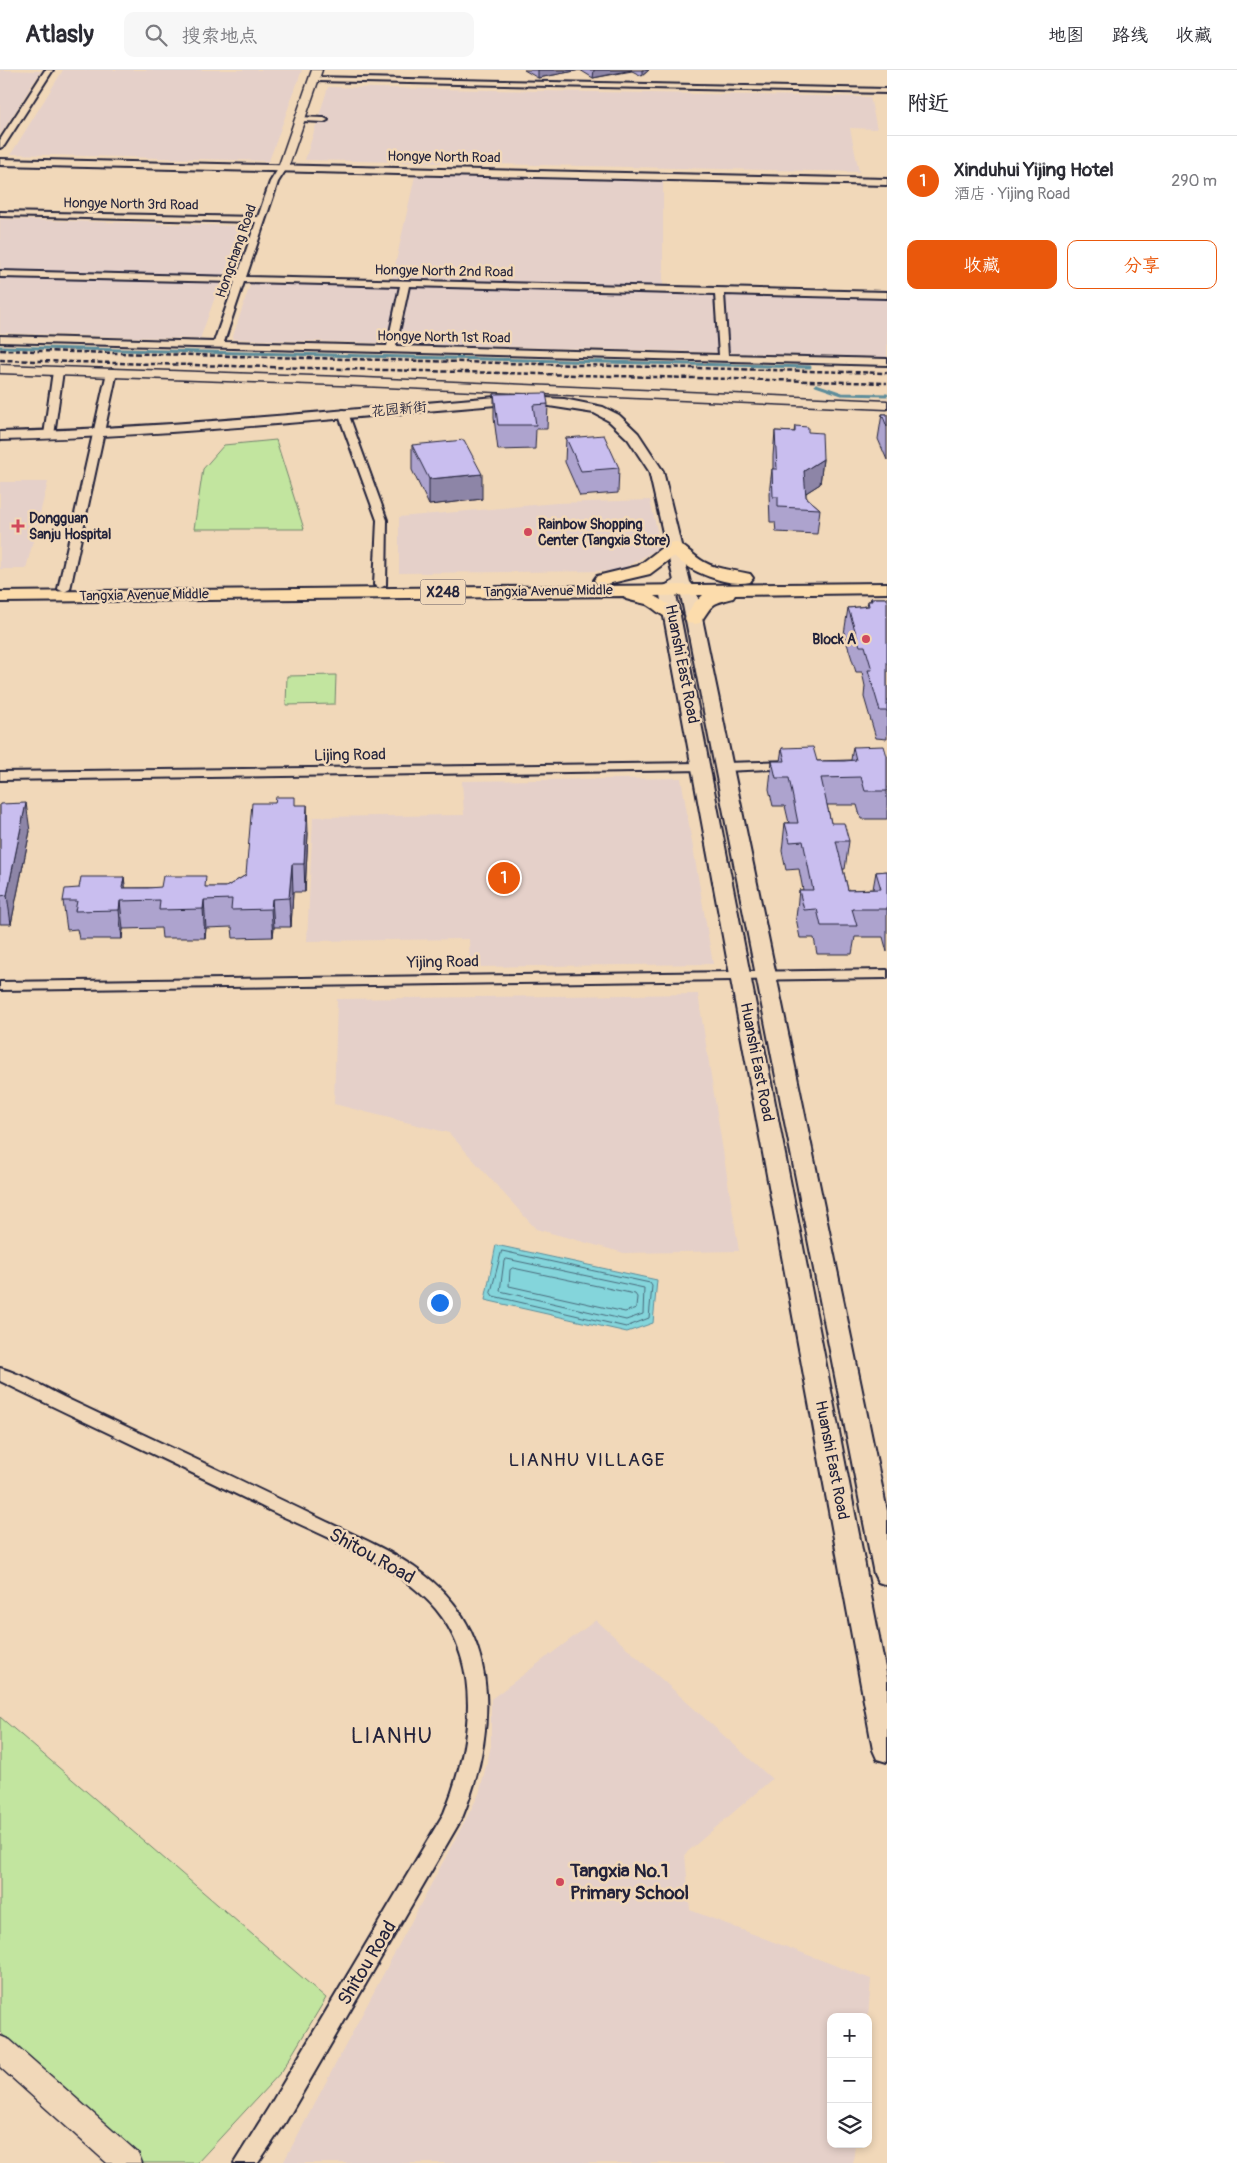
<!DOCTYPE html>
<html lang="zh">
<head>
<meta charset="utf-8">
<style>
  :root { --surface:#fff; --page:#f7f7f7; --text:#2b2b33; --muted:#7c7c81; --line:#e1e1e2; --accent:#ea580c }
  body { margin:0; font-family:Pangolin,"LXGW WenKai TC",sans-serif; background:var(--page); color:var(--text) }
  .controls { position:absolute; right:15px; bottom:15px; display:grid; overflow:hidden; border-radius:10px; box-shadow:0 2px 8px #0003 }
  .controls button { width:45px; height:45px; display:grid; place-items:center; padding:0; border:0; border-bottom:1px solid var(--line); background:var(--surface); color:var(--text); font:25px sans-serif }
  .you { position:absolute; left:439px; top:1232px; width:18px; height:18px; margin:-12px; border:4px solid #fff; border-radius:50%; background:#1a73e8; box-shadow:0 0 0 8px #1a73e833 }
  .badge { display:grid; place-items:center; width:32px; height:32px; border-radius:50%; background:var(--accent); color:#fff; font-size:16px; font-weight:700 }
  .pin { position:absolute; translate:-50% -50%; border:2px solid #fff; box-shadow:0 1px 5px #0006 }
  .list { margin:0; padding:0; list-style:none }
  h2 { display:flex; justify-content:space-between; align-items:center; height:65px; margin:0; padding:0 20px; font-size:21px }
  h2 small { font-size:16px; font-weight:400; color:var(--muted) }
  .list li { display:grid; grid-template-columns:32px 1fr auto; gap:15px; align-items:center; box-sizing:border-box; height:90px; padding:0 20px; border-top:1px solid var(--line) }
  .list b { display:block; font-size:19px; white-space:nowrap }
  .list p { margin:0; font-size:16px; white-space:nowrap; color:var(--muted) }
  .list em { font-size:16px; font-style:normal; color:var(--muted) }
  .actions { display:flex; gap:10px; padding:15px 20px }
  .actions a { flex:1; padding:11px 0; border:1px solid var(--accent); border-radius:10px; text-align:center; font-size:18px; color:var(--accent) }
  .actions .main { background:var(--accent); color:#fff }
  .icon { flex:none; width:28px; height:28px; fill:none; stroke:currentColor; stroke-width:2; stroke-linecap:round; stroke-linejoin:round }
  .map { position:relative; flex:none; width:887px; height:2093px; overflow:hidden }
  header { display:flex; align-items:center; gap:30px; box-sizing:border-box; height:70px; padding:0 25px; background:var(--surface); border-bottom:1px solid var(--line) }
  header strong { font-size:24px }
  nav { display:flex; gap:28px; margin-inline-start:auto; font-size:18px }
  .search { width:350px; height:45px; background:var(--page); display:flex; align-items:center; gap:12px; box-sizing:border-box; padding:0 18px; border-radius:10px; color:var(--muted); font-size:19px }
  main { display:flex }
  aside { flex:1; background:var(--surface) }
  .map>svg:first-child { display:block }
</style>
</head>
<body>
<header>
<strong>Atlasly</strong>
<div class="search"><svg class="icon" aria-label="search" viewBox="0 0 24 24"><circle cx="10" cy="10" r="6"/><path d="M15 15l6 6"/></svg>搜索地点</div>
<nav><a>地图</a><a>路线</a><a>收藏</a></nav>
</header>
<main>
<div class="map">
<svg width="887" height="2093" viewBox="0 0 887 2093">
  <rect width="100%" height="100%" fill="#f1d8b9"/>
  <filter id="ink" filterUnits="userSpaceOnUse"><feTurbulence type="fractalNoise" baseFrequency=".02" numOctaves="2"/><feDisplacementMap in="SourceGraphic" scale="10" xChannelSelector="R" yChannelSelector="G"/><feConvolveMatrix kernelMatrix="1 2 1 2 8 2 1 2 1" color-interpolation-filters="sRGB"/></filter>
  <g filter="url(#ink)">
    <!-- built -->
    <g fill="#e5d0c9">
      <polygon points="0,0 41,1 0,65"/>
      <polygon points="63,0 302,0 269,91 11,84"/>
      <polygon points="328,17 870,27 877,59 850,58 859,102 305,90"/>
      <polygon points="415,106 663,112 663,216 392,209"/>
      <polygon points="0,149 242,156 224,206 0,200"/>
      <polygon points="0,207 220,213 200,269 0,263"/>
      <polygon points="251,212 887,229 887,287 232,269"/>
      <polygon points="0,412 48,412 26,499 0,499"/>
      <polygon points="650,430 661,477 619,501 399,503 399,447 557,433"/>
      <polygon points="681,708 713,894 470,897 469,869 307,871 313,747 464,745 462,711"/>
      <polygon points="698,924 739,1181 624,1183 536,1159 449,1063 334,1034 337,929"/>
      <polygon points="596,1550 772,1709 685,1784 690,1840 871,1909 868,1947 831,1947 831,2074 855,2074 853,2093 283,2093 479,1724 491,1676 491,1629"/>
    </g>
    <!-- green -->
    <g fill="#c2e59f" stroke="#72846d">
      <polygon points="276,370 304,459 194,459 203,399 224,375"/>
      <polygon points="336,605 335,634 286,635 287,606"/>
      <polygon points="0,1647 326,1928 282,2001 197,2093 136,2093 0,1962"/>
    </g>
    <!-- water -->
    <polygon fill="#84d5db" stroke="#5d8d9b" points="496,1175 657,1210 653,1253 627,1262 485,1230"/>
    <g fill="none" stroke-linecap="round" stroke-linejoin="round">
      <!-- shore -->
      <g stroke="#496a7b" stroke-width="1">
        <polygon points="502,1181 650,1213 652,1216 649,1248 626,1257 493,1226 491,1223"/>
        <polygon points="507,1189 644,1218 643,1244 626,1250 500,1221 504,1191"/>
        <polygon points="513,1198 635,1224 637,1227 636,1238 625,1242 509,1216 510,1200"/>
      </g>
      <!-- stream -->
      <g stroke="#5d8d9b" stroke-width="3">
        <polyline points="0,277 810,297"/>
        <polyline points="816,315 842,324 887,325"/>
      </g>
      <defs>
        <g id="minor">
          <polygon points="45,0 53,0 4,76 0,78 0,70"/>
          <polygon points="312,7 887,19 887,23 315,11 312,11"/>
          <polygon points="298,47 324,48 328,50 324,52 301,51 298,51"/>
          <path d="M280 96 287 98 278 112 246 207 887 222V228L724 224 728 285 887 289V295L0 272V266L214 272 235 212 0 207V201L237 207 256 152 0 146V142L258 147 270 112ZM244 212 400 216 387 276 224 272ZM409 216 715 224 719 285 396 276Z"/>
          <polygon points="58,298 63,301 54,365 49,368 44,365 53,301"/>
          <polygon points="112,299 117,302 70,519 64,522 58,519 107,302"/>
          <polygon points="343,340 348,343 387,450 386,515 380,518 374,515 377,450 338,343"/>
          <polygon points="792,691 798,695 796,698 724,701 718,697 724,693"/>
          <polygon points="701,693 705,694 707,697 705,700 0,710 0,702"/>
          <polygon points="887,900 887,908 0,920 0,912"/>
          <path d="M0 1298C25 1305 48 1320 72 1331 117 1352 163 1374 208 1395 248 1414 288 1433 327 1452 363 1469 402 1485 432 1511 504 1573 494 1669 462 1748L285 2053 258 2093H234L269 2037 444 1743C469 1682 483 1605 442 1547 407 1497 321 1465 267 1439 178 1396 89 1354 0 1311Z"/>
        </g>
        <g id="tertiary">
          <polygon points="312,0 322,0 288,98 283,101 279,100 278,98"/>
          <polygon points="0,295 340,307 887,331 887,339 340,315 0,303"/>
          <polygon points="0,1966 10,1970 138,2083 142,2093 107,2093 0,1997"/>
        </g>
        <g id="secondary">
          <polygon points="0,89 887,109 887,115 0,95"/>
          <path d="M508 326 564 329 603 337 619 345 638 363 663 401 690 512 696 519 887 1441V1515L878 1512 874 1504 680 520 676 522V525L887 1608V1692L877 1689 873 1680 660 525 662 517 674 511 649 401 628 369 609 351 594 343 536 334H508C339 348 170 366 0 370V362C170 358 339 340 508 326Z"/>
        </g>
        <g id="primary">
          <path d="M674 472C685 475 693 486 704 492 718 500 735 500 750 504L753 508 750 512C728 517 690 502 674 486L650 504 603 515 597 514 594 510 597 506 638 496 668 473Z"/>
          <path d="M887 513V523L735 525 733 528C710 534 713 534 700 553L694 554 688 553 685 549 693 534 703 525 654 526 678 540 681 544 678 548C664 551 658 540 646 534 639 532 632 531 626 529L624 526 0 532V522Z"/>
        </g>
      </defs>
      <!-- minor casing -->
      <use href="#minor" stroke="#22223b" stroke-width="4"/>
      <!-- tertiary casing -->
      <use href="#tertiary" stroke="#22223b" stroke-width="3"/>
      <!-- secondary casing -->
      <use href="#secondary" stroke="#22223b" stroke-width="4"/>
      <!-- primary casing -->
      <use href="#primary" stroke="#22223b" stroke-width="4"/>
      <!-- minor -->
      <use href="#minor" fill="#f1d8b9" fill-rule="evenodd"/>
      <!-- tertiary -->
      <use href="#tertiary" fill="#f1d8b9" fill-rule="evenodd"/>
      <!-- secondary -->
      <use href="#secondary" fill="#f1d8b9" fill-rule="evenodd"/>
      <!-- primary -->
      <use href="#primary" fill="#fcdcac" fill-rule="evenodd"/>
      <!-- rail -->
      <g stroke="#22223b" stroke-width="2.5" stroke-dasharray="5 2.5" stroke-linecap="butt">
        <polyline points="0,280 887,303"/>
        <polyline points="0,290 887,313"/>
      </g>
    </g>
    <!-- wall -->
    <g fill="#ada3ce" stroke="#22223b">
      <polygon points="524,0 649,0 642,6 632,1 593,8 580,0 538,8"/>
      <polygon points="494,324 548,334 547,359 536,359 535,379 498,380 494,348"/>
      <polygon points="882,344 887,344 887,390 878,369"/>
      <polygon points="795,356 808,362 823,389 820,414 806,423 806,427 820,439 817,464 776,462 775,452 770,452 769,424 772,399 773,399 773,386 775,361 794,362"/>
      <polygon points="566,368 619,398 618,423 580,426 565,392"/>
      <polygon points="412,375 482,429 429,435 412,400"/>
      <polygon points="871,528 887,528 887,669 876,668 864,627 865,616 862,602 856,602 844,564 848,538 867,536 868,531 870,531"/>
      <polygon points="853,677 887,686 887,749 861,749 857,735 827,735 831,753 849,771 845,799 843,799 848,820 873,819 876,802 887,801 887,882 883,867 855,867 852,884 817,884 814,868 800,868 796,848 799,820 803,820 799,799 786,800 782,781 785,753 789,753 785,736 773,736 769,719 772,691 780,691 782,678 817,691 851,690"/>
      <polygon points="0,734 30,761 11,854 0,854"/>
      <polygon points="296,735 308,763 305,822 293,822 291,857 274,857 273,867 233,868 232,857 206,858 205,868 162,868 161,858 123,859 122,869 79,869 77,859 67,860 63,831 79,818 124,807 125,818 226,817 246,805"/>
    </g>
    <!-- shaded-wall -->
    <g fill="#8d85a7" stroke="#22223b">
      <polygon points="538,0 580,0 538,8"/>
      <polygon points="594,0 632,0 593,8"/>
      <polygon points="642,0 649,0 642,6"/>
      <polygon points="823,389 820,414 801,426 804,401"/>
      <polygon points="482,404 482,429 429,435 429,409"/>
      <polygon points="26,733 30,761 11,854 7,825"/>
      <polygon points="307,735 308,763 305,822 304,794"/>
      <polygon points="292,794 293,822 291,857 289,828"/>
      <polygon points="124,807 127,831 122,818"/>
      <polygon points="272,829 274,857 273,867 271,839"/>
      <polygon points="204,830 206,858 205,868 203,839"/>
      <polygon points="120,831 123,859 122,869 119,840"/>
    </g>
    <!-- building -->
    <g fill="#c9beef" stroke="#22223b">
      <polygon points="546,323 548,334 533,335 536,355 498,355 494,324"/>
      <polygon points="882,344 887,344 887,357"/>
      <polygon points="795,356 808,357 808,362 822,363 823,389 804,401 806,427 820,439 778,437 778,427 773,427 772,399 777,399 775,361 795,362"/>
      <polygon points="604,365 619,398 581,401 566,368"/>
      <polygon points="464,370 482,404 429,409 412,375"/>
      <polygon points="871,528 887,528 887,641 880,641 868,600 872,600 865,576 860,576 848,538 869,536 868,531 872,531"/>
      <polygon points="884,676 887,686 887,721 865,721 861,707 821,708 831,753 844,753 849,771 836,771 848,820 881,819 876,802 887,801 887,839 852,839 857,856 821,856 817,839 804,840 799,820 813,820 803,771 790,772 785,753 798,753 789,708 776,708 772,691 785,691 782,678 813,677 817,691 844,691 856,690 853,677"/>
      <polygon points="276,727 295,727 295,735 307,735 304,794 292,794 289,828 272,829 271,839 231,840 232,829 204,830 203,839 159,840 160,830 120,831 119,840 75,841 77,831 63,831 65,819 79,818 81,807 124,807 122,818 148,818 161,817 163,806 206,806 205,817 226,817 246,805 252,733 275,733"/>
      <polygon points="26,733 7,825 0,826 0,734"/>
    </g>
  </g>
  <!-- markers -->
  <g fill="#d1495b" stroke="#f1d8b9" stroke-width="2">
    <path d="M15.5 448.5h5v5h5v5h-5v5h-5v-5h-5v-5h5z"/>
    <circle cx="528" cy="462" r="5"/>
    <circle cx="866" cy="569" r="5"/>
    <circle cx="560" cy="1812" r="5"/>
  </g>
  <g text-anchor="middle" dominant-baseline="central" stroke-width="5" stroke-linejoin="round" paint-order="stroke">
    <!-- far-street labels -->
    <g font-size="14" fill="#22223b" stroke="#f1d8b9">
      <text transform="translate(444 87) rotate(1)">Hongye North Road</text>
      <text transform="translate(131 134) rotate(1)">Hongye North 3rd Road</text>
      <text transform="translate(236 181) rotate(-71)">Hongchang Road</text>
      <text transform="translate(444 201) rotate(1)">Hongye North 2nd Road</text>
      <text transform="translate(444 267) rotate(1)">Hongye North 1st Road</text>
      <text transform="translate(399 339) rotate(-5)">花园新街</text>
      <text transform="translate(548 521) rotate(-1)">Tangxia Avenue Middle</text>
      <text transform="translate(144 525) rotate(-1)">Tangxia Avenue Middle</text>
    </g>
    <!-- far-poi labels -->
    <g font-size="14" font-weight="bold" fill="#22223b" stroke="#f1d8b9" text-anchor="start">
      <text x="29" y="448">Dongguan<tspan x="29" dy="16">Sanju Hospital</tspan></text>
      <text x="538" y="454">Rainbow Shopping<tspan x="538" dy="16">Center (Tangxia Store)</tspan></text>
      <text x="856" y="569" text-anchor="end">Block A</text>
    </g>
    <!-- shield labels -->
    <rect fill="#f1d8b9" stroke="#605961" stroke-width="1" x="420.5" y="509.5" width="45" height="25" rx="4"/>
    <g font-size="15" font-weight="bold" fill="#22223b">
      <text x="443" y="522">X248</text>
    </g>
    <!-- street labels -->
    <g font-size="16" fill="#22223b" stroke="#f1d8b9">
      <text transform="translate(682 594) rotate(79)">Huanshi East Road</text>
      <text transform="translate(350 685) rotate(-1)">Lijing Road</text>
      <text transform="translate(443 892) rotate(-1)">Yijing Road</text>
      <text transform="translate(757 992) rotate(79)">Huanshi East Road</text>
      <text transform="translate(832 1390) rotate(79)">Huanshi East Road</text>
    </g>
    <!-- quarter labels -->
    <g font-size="19" letter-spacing="1" fill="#22223b" stroke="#f1d8b9">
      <text x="587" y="1390">LIANHU VILLAGE</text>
    </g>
    <!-- near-street labels -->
    <g font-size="19" fill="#22223b" stroke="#f1d8b9">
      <text transform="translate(372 1486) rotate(29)">Shitou Road</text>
      <text transform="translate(367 1893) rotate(-59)">Shitou Road</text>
    </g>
    <!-- near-poi labels -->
    <g font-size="19" font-weight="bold" fill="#22223b" stroke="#f1d8b9" text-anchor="start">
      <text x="570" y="1801">Tangxia No.1<tspan x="570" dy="22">Primary School</tspan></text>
    </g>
    <!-- near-quarter labels -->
    <g font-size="22" letter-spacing="1" fill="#22223b" stroke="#f1d8b9">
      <text x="392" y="1666">LIANHU</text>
    </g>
  </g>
</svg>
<div class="controls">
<button>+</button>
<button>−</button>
<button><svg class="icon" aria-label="layers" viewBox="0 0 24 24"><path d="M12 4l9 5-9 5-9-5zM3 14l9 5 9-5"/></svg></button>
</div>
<div class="you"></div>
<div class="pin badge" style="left:504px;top:808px">1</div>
</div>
<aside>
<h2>附近<small></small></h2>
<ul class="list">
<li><span class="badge">1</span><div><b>Xinduhui Yijing Hotel</b><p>酒店 · Yijing Road</p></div><em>290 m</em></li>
</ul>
<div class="actions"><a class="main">收藏</a><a>分享</a></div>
</aside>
</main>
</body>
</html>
